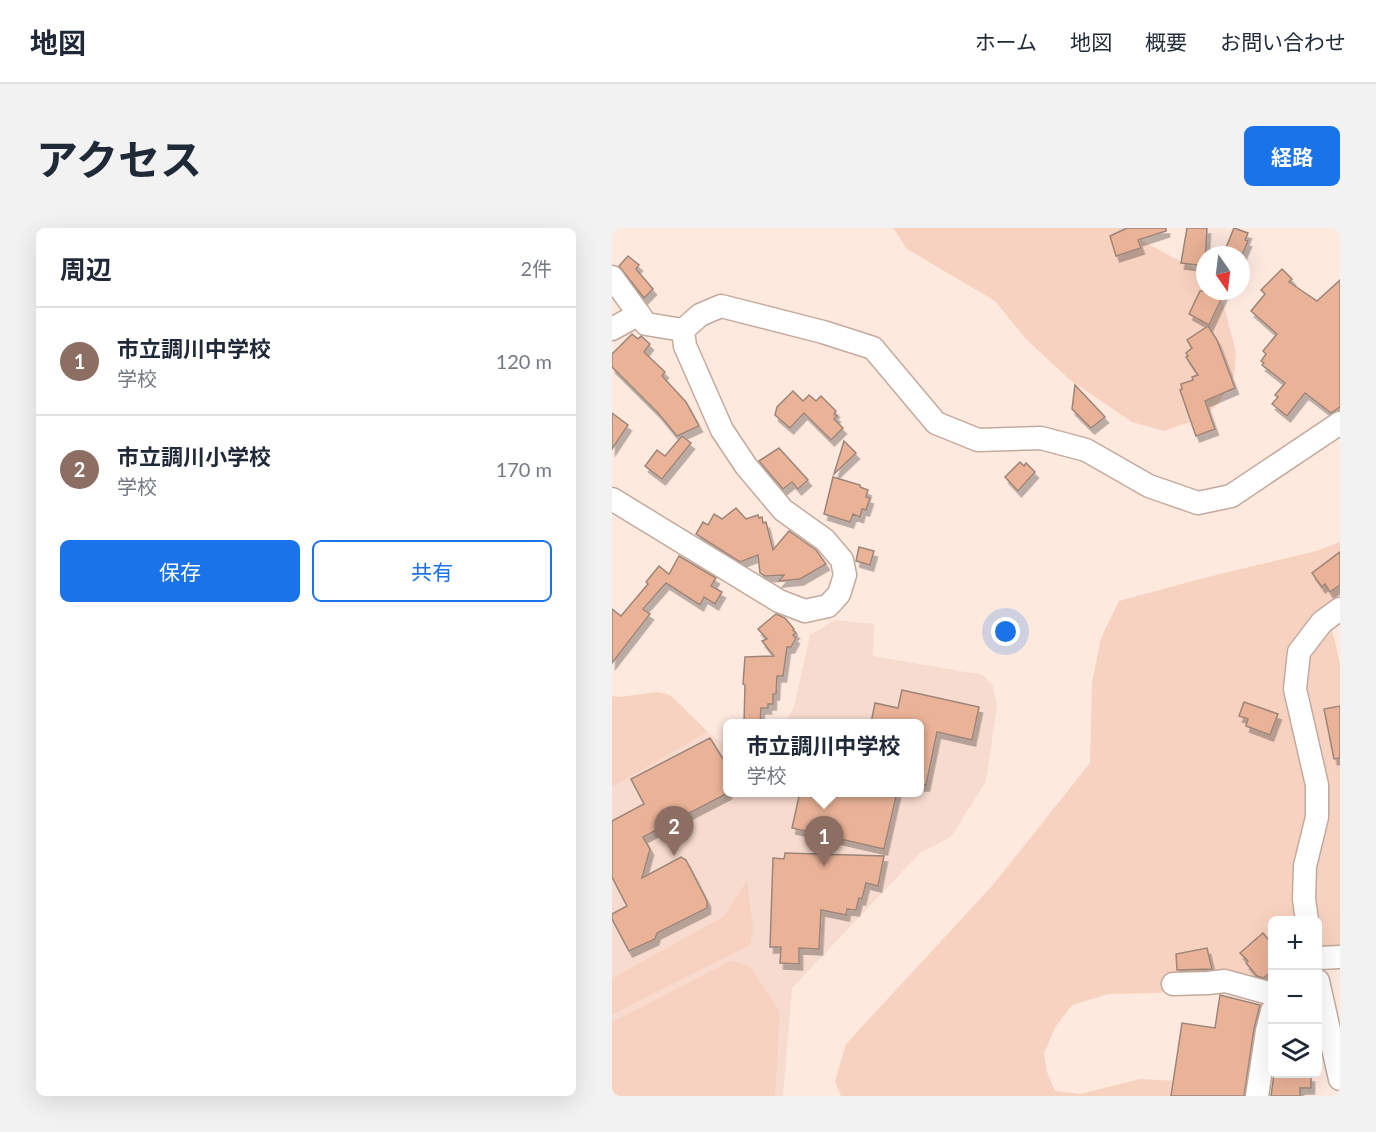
<!DOCTYPE html>
<html lang="ja">
<head>
<meta charset="utf-8">
<style>
  :root { --surface:#fff; --page:#f2f2f3; --text:#1f2937; --muted:#747a83; --line:#e0e1e3; --accent:#1a73e8 }
  body { margin:0; font-family:Lato,"Noto Sans JP",sans-serif; background:var(--page); color:var(--text) }
  .controls { position:absolute; right:18px; bottom:18px; display:grid; overflow:hidden; border-radius:9px; box-shadow:0 6px 24px #0002 }
  .controls button { width:54px; height:54px; display:grid; place-items:center; padding:0; border:0; border-bottom:2px solid var(--line); background:var(--surface); color:var(--text); font:30px sans-serif }
  .compass { position:absolute; left:584px; top:18px; width:54px; height:54px; border-radius:50%; background:var(--surface); box-shadow:0 6px 24px #0002; rotate:166deg }
  .you { position:absolute; left:394px; top:404px; width:21px; height:21px; margin:-15px; border:4px solid #fff; border-radius:50%; background:#1a73e8; box-shadow:0 0 0 9px #1a73e833 }
  .badge { display:grid; place-items:center; width:39px; height:39px; border-radius:50%; background:var(--accent); color:#fff; font-size:20px; font-weight:700 }
  .pin { position:absolute; translate:-50% -50px; filter:drop-shadow(0 2px 3px #0008) }
  .pin::after { content:''; position:absolute; top:32px; width:21px; height:18px; background:inherit; clip-path:polygon(0 0,100% 0,50% 100%) }
  .popup { position:absolute; left:111px; top:491px; width:201px; height:78px; box-sizing:border-box; display:grid; place-content:center; border-radius:9px; background:var(--surface); filter:drop-shadow(0 2px 4px #0005); font-size:20px; white-space:nowrap; color:var(--muted) }
  .popup b { font-size:22px; color:var(--text) }
  .popup::after { content:''; position:absolute; left:50%; top:100%; margin-left:-12px; border:12px solid transparent; border-top-color:var(--surface) }
  .list { margin:0; padding:0; list-style:none }
  h2 { display:flex; justify-content:space-between; align-items:center; height:78px; margin:0; padding:0 24px; font-size:26px }
  h2 small { font-size:20px; font-weight:400; color:var(--muted) }
  .list li { display:grid; grid-template-columns:39px 1fr auto; gap:18px; align-items:center; box-sizing:border-box; height:108px; padding:0 24px; border-top:2px solid var(--line) }
  .list b { display:block; font-size:22px; white-space:nowrap }
  .list p { margin:0; font-size:20px; white-space:nowrap; color:var(--muted) }
  .list em { font-size:20px; font-style:normal; color:var(--muted) }
  .actions { display:flex; gap:12px; padding:18px 24px }
  .actions a { flex:1; padding:14px 0; border:2px solid var(--accent); border-radius:9px; text-align:center; font-size:21px; color:var(--accent) }
  .actions .main { background:var(--accent); color:#fff }
  .icon { flex:none; width:33px; height:33px; fill:none; stroke:currentColor; stroke-width:2; stroke-linecap:round; stroke-linejoin:round }
  .map { position:relative; flex:none; width:728px; height:868px; overflow:hidden; border-radius:9px }
  header { display:flex; align-items:center; gap:36px; box-sizing:border-box; height:84px; padding:0 30px; background:var(--surface); border-bottom:2px solid var(--line) }
  header strong { font-size:28px }
  nav { display:flex; gap:33px; margin-inline-start:auto; font-size:21px }
  .intro { display:flex; align-items:center; justify-content:space-between; box-sizing:border-box; height:144px; padding:0 36px }
  h1 { margin:0; font-size:42px }
  .button { padding:15px 27px; border-radius:9px; background:var(--accent); color:#fff; font-size:21px; font-weight:700 }
  main { display:flex; gap:36px; padding:0 36px }
  aside { flex:1; background:var(--surface); border-radius:9px; box-shadow:0 6px 24px #0002 }
  .map>svg:first-child { display:block }
</style>
</head>
<body>
<header>
<strong>地図</strong>
<nav><a>ホーム</a><a>地図</a><a>概要</a><a>お問い合わせ</a></nav>
</header>
<div class="intro"><h1>アクセス</h1><a class="button">経路</a></div>
<main>
<aside>
<h2>周辺<small>2件</small></h2>
<ul class="list">
<li><span class="badge" style="background:#8d6e63">1</span><div><b>市立調川中学校</b><p>学校</p></div><em>120 m</em></li>
<li><span class="badge" style="background:#8d6e63">2</span><div><b>市立調川小学校</b><p>学校</p></div><em>170 m</em></li>
</ul>
<div class="actions"><a class="main">保存</a><a>共有</a></div>
</aside>
<div class="map">
<svg width="728" height="868" viewBox="0 0 728 868">
  <defs>
    <filter id="shadow"><feDropShadow dx="3.5" dy="6" stdDeviation="0" flood-color="#0004"/></filter>
  </defs>
  <rect width="100%" height="100%" fill="#fee9df"/>
  <!-- built -->
  <polygon fill="#f7dbce" points="223,392 262,396 261,428 371,447 381,458 385,478 374,553 339,609 308,625 180,760 171,868 0,868 0,787 137,717 134,652 112,688 0,750 0,559 96,504 112,517 116,525 116,564 135,566 136,564 308,564 308,496 173,495 182,479 198,407"/>
  <!-- green -->
  <g fill="#f8d2c0">
    <polygon points="281,0 511,0 528,12 587,43 593,48 593,63 608,63 624,124 622,148 606,176 592,189 552,203 520,194 458,152 414,111 383,73 295,21"/>
    <polygon points="728,314 728,394 720,402 728,436 728,731 706,738 706,692 660,692 660,751 611,759 545,765 497,766 460,777 444,798 432,825 435,844 443,863 468,866 528,851 587,854 611,868 229,868 223,853 234,816 380,658 478,535 480,455 489,410 507,373 588,351 704,323"/>
    <polygon points="46,464 58,467 96,504 0,559 0,468 7,469"/>
    <polygon points="135,651 141,701 138,717 0,787 0,750 112,688"/>
    <polygon points="119,733 138,738 168,784 163,868 0,868 0,794"/>
  </g>
  <!-- building -->
  <g fill="#eab398" stroke="#9d8579" stroke-width="1.5" filter="url(#shadow)">
    <polygon points="515,0 554,0 554,3 526,12 529,20 504,28 498,8"/>
    <polygon points="575,0 595,0 593,38 569,35"/>
    <polygon points="622,0 636,5 633,12 636,13 630,27 611,27"/>
    <polygon points="16,28 27,37 24,41 41,61 32,70 7,38"/>
    <polygon points="670,41 680,51 677,54 705,73 728,52 728,179 719,185 693,165 675,188 660,176 666,169 663,167 673,155 650,137 652,135 649,133 654,126 651,123 665,106 639,83 653,66 649,62"/>
    <polygon points="588,63 613,63 597,97 577,86"/>
    <polygon points="596,98 605,112 623,160 593,173 603,201 584,208 568,162 570,161 569,156 581,152 580,149 586,147 574,129 576,128 574,125 580,120 575,112"/>
    <polygon points="20,106 26,111 29,108 38,116 32,124 53,144 50,148 74,174 87,198 65,208 46,185 0,139 0,126"/>
    <polygon points="463,157 493,189 479,200 460,181"/>
    <polygon points="181,163 191,173 197,167 204,173 209,168 224,183 222,186 225,188 222,191 231,200 219,212 192,185 178,200 163,187 165,179"/>
    <polygon points="0,185 16,197 0,221"/>
    <polygon points="70,208 79,215 50,251 33,238 45,222 53,228"/>
    <polygon points="232,213 244,225 222,246"/>
    <polygon points="167,220 196,252 186,261 180,254 171,261 147,233"/>
    <polygon points="408,234 412,238 414,235 423,244 406,263 393,249"/>
    <polygon points="221,249 248,257 248,259 256,262 254,269 258,270 254,282 250,281 248,289 241,286 238,294 212,286"/>
    <polygon points="124,280 134,291 146,287 147,290 150,289 151,295 154,294 161,322 177,303 204,322 214,336 188,351 167,353 172,347 153,348 148,345 146,327 128,334 84,306 91,294 96,297 102,286 110,291"/>
    <polygon points="247,319 262,323 258,337 244,333"/>
    <polygon points="728,324 728,357 718,364 713,356 710,359 700,345"/>
    <polygon points="67,328 104,350 99,358 110,364 103,376 92,369 88,377 54,355 31,381 38,386 0,435 0,381 9,388 36,356 34,354 47,338 57,346"/>
    <polygon points="164,386 173,390 182,401 181,402 184,405 181,407 184,410 179,419 175,419 171,448 165,448 164,466 161,466 161,476 156,476 156,480 149,480 148,495 132,495 133,457 131,456 133,429 162,428 150,413 155,411 146,401"/>
    <polygon points="290,462 367,479 360,512 325,504 314,557 308,557 308,495 259,495 263,475 286,480"/>
    <polygon points="632,474 666,486 658,507 634,498 636,491 627,488"/>
    <polygon points="728,478 728,530 722,531 712,481"/>
    <polygon points="98,510 116,539 116,565 31,609 38,621 30,650 69,629 74,632 95,673 95,680 45,705 43,711 17,723 0,691 0,686 15,678 0,649 0,593 32,576 19,551"/>
    <polygon points="188,564 285,564 272,621 180,600"/>
    <polygon points="173,625 272,628 266,658 254,655 250,671 247,670 244,682 235,681 234,687 209,682 207,721 187,720 187,736 168,735 169,719 158,719 161,630 172,631"/>
    <polygon points="651,705 660,716 660,742 652,750 645,748 634,735 636,733 628,725"/>
    <polygon points="595,720 600,741 565,742 564,726"/>
    <polygon points="608,767 648,777 642,801 632,868 559,868 570,795 603,800"/>
    <polygon points="662,846 666,846 666,848 699,848 699,860 688,860 688,868 659,868"/>
  </g>
  <g fill="none" stroke-linecap="round" stroke-linejoin="round">
    <defs>
      <g id="minor">
        <polyline points="0,49 34,96 71,102"/>
        <polyline points="0,101 27,86"/>
        <polyline points="0,271 167,373 193,383 216,378 227,366 233,347 230,332 213,312 171,282 134,238 110,202 73,118 71,102 88,87 109,78 211,104 261,120 324,195 366,212 429,210 474,222 537,258 586,275 619,268 728,195"/>
        <polyline points="695,692 692,671 693,638 705,589 705,557 683,461 687,424 710,394 728,381"/>
        <polyline points="706,730 728,729"/>
        <polyline points="706,753 728,851"/>
        <polyline points="561,756 596,755 613,753 660,766"/>
        <polyline points="645,868 655,803 660,783"/>
      </g>
    </defs>
    <!-- minor casing -->
    <use href="#minor" stroke="#c3aa9e" stroke-width="25"/>
    <!-- minor -->
    <use href="#minor" stroke="#fff" stroke-width="22"/>
  </g>
</svg>
<div class="controls">
<button>+</button>
<button>−</button>
<button><svg class="icon" aria-label="layers" viewBox="0 0 24 24"><path d="M12 4l9 5-9 5-9-5zM3 14l9 5 9-5"/></svg></button>
</div>
<svg class="compass" viewBox="-18 -18 36 36"><path d="M0-13l5 13h-10z" fill="#e53935"/><path d="M0 13l5-13h-10z" fill="#747a83"/></svg>
<div class="you"></div>
<div class="pin badge" style="left:212px;top:638px;background:#8d6e63">1</div>
<div class="popup"><b>市立調川中学校</b>学校</div>
<div class="pin badge" style="left:62px;top:628px;background:#8d6e63">2</div>
</div>
</main>
</body>
</html>
